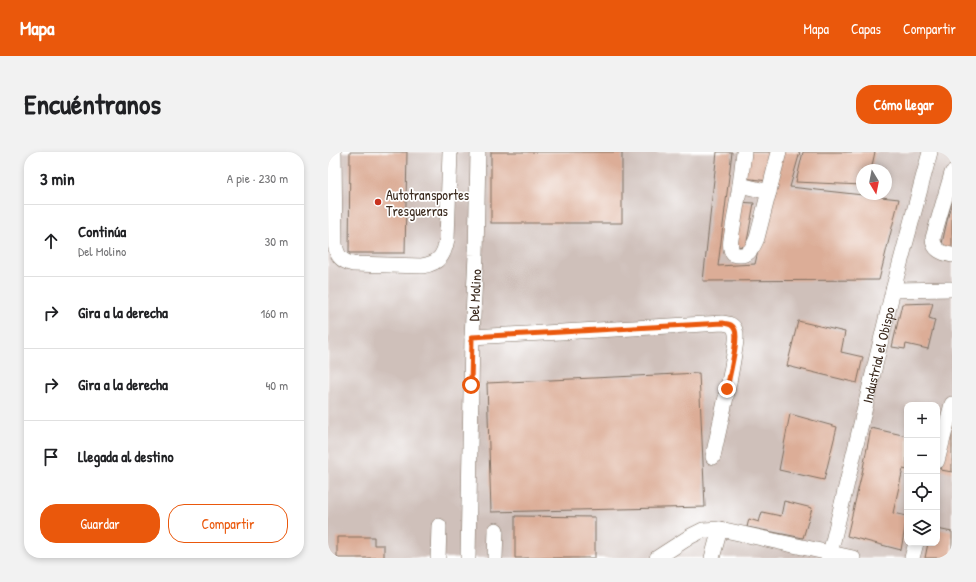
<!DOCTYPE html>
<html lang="es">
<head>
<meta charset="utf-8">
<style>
  :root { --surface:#fff; --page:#f2f2f2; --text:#202124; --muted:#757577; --line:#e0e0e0; --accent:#ea580c }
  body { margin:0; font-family:"Patrick Hand",sans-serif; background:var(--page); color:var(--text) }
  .controls { position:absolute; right:12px; bottom:12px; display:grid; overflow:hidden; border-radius:8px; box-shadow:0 2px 6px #0003 }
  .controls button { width:36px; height:36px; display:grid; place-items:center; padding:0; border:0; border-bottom:1px solid var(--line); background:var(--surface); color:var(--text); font:20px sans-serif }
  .compass { position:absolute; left:528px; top:12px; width:36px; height:36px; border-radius:50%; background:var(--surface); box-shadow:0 2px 6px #0003; rotate:170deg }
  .stop { position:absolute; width:12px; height:12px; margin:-9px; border:3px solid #ea580c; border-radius:50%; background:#fff }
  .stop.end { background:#ea580c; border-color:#fff; box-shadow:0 1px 4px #0008 }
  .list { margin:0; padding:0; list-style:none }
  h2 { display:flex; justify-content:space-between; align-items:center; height:52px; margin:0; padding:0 16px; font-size:17px }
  h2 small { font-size:13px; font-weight:400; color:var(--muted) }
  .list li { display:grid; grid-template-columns:26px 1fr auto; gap:12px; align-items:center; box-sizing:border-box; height:72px; padding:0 16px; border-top:1px solid var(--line) }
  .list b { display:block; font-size:15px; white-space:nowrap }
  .list p { margin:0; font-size:13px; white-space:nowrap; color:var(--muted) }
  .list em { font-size:13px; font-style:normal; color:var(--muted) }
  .actions { display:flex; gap:8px; padding:12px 16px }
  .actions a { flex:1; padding:9px 0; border:1px solid var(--accent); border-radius:16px; text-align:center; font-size:14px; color:var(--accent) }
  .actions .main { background:var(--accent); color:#fff }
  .icon { flex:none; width:22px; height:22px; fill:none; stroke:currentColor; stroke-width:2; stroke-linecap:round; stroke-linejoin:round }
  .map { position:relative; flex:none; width:624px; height:406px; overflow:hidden; border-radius:16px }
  header { display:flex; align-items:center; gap:24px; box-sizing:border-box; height:56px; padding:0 20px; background:var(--accent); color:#fff }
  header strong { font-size:19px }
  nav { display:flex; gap:22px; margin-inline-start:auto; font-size:14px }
  .intro { display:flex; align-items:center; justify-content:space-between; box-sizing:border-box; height:96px; padding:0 24px }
  h1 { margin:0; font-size:28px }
  .button { padding:10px 18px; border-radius:16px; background:var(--accent); color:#fff; font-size:14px; font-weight:700 }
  main { display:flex; gap:24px; padding:0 24px }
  aside { flex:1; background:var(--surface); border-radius:16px; box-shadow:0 2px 6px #0003 }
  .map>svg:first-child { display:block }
</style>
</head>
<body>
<header>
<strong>Mapa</strong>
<nav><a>Mapa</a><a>Capas</a><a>Compartir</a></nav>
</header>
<div class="intro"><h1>Encuéntranos</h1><a class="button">Cómo llegar</a></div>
<main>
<aside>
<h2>3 min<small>A pie · 230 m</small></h2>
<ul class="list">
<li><svg class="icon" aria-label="ahead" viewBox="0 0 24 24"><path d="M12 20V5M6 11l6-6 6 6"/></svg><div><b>Continúa</b><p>Del Molino</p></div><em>30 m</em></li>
<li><svg class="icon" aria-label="right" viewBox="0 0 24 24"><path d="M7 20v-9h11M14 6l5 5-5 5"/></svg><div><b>Gira a la derecha</b></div><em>160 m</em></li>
<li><svg class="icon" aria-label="right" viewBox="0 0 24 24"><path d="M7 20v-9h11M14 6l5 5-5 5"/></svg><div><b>Gira a la derecha</b></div><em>40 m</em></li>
<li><svg class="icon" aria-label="arrive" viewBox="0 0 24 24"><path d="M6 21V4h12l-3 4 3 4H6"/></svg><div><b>Llegada al destino</b></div></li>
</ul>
<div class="actions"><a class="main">Guardar</a><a>Compartir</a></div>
</aside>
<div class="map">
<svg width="624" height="406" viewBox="0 0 624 406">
  <rect width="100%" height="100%" fill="#fff"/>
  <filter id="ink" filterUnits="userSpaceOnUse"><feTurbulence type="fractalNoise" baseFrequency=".025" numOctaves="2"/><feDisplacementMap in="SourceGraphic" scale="8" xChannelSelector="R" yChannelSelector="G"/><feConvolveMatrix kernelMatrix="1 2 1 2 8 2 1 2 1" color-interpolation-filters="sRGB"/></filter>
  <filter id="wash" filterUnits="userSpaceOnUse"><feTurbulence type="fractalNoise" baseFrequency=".012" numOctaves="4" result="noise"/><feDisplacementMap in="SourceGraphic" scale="16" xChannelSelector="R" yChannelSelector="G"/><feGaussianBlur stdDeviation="0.9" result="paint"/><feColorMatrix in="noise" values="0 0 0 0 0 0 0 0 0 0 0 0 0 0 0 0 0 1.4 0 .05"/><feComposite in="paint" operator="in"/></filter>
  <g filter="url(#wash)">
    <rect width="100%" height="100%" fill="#f9ebda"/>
    <!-- industrial -->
    <path fill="#cfc0ba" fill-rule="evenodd" d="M0 0H624V406H0ZM534 18H558V42H534ZM579 253H609V391H579Z"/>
    <g id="blocks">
      <!-- building -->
      <g fill="#dcad97">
        <polygon points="22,0 79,0 77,101 21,101"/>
        <rect x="163" y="0" width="131" height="71"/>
        <polygon points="389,0 404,0 390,114 427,112 453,0 472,0 462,35 571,47 551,128 375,129"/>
        <polygon points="419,0 444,0 440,29 415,26"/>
        <polygon points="475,0 547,0 543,18 534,18 534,33 468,30"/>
        <polygon points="409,50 426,51 418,95 404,94"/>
        <polygon points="623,51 624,51 624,98 613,96"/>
        <polygon points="605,151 601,166 607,168 600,197 578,192 577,197 564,195 574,152"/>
        <polygon points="470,169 517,180 513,200 535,205 529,231 459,214"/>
        <polygon points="371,221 377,355 163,360 159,231"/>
        <polygon points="462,262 509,275 496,328 451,318"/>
        <polygon points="623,273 624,273 624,320 613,318"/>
        <polygon points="543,276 579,284 579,318 575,317 565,361 579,364 573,398 519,384 534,321"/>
        <polygon points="456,349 484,356 475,386 419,375 421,367 431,370 434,360 453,364"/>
        <polygon points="187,364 267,365 267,406 187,406"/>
        <polygon points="609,377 624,380 624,406 597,406 600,391 609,391"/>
        <polygon points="9,385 46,385 46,393 56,393 56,406 9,406"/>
      </g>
    </g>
  </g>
  <g filter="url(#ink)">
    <use href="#blocks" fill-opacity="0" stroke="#7e6e60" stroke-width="1"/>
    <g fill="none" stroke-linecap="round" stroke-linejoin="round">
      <defs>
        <g id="minor">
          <path d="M6 0 7 92C9 104 13 109 25 112L94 114C112 111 116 103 119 87L122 0"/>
          <path d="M416 0 412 33 403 87C402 93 402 97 405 102 420 106 424 98 429 86L451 0"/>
          <path d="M624 21 605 86C605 98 614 101 624 103"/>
          <polyline points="412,33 441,40"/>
          <polyline points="565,138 624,137"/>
          <path d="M144 185 395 171C400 172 405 172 407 178 410 185 407 195 406 202 401 236 392 271 385 305"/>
          <polyline points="609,309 624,252"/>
          <polyline points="110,406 111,374"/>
          <path id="s1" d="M140 406 144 185 148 103 150 0"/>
          <polyline points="167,406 168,378"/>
          <polyline points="329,406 363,384 375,378 392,377"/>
          <polyline points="384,406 392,377 525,406"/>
          <path id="s2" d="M501 406 565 138 602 0"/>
          <polyline points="584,406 588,391"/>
        </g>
      </defs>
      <!-- minor casing -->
      <use href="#minor" stroke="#7e6e60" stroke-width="16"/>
      <!-- minor -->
      <use href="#minor" stroke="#fff" stroke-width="15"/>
    </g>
  </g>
  <g fill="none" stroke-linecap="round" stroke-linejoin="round" filter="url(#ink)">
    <!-- route -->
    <path stroke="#ea580c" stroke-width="5" d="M143 233 144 185 395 171C400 172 405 172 407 178 411 187 401 225 399 237"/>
  </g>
  <!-- markers -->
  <circle fill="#c8321e" stroke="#fff" stroke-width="1.5" cx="50" cy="50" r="4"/>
  <g text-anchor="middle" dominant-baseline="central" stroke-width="3.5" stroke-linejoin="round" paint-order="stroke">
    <!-- poi labels -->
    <g font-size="14" fill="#3b2a1e" stroke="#fff" text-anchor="start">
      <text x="58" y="42">Autotransportes<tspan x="58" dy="16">Tresguerras</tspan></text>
    </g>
    <!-- street labels -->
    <g font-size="14" fill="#3b2a1e" stroke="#fff">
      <text stroke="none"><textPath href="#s1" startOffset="263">Del Molino</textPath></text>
      <text stroke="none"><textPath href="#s2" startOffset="209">Industrial el Obispo</textPath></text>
    </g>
  </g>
</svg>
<div class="controls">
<button>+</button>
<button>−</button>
<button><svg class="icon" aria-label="locate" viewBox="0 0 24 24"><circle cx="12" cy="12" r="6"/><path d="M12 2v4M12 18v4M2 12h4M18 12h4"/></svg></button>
<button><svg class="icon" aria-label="layers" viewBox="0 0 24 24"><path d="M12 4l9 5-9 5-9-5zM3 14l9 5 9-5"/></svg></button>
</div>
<svg class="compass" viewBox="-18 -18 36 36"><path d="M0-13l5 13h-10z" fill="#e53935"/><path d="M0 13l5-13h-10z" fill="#757577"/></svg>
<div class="stop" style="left:143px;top:233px"></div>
<div class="stop end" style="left:399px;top:237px"></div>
</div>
</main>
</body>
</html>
